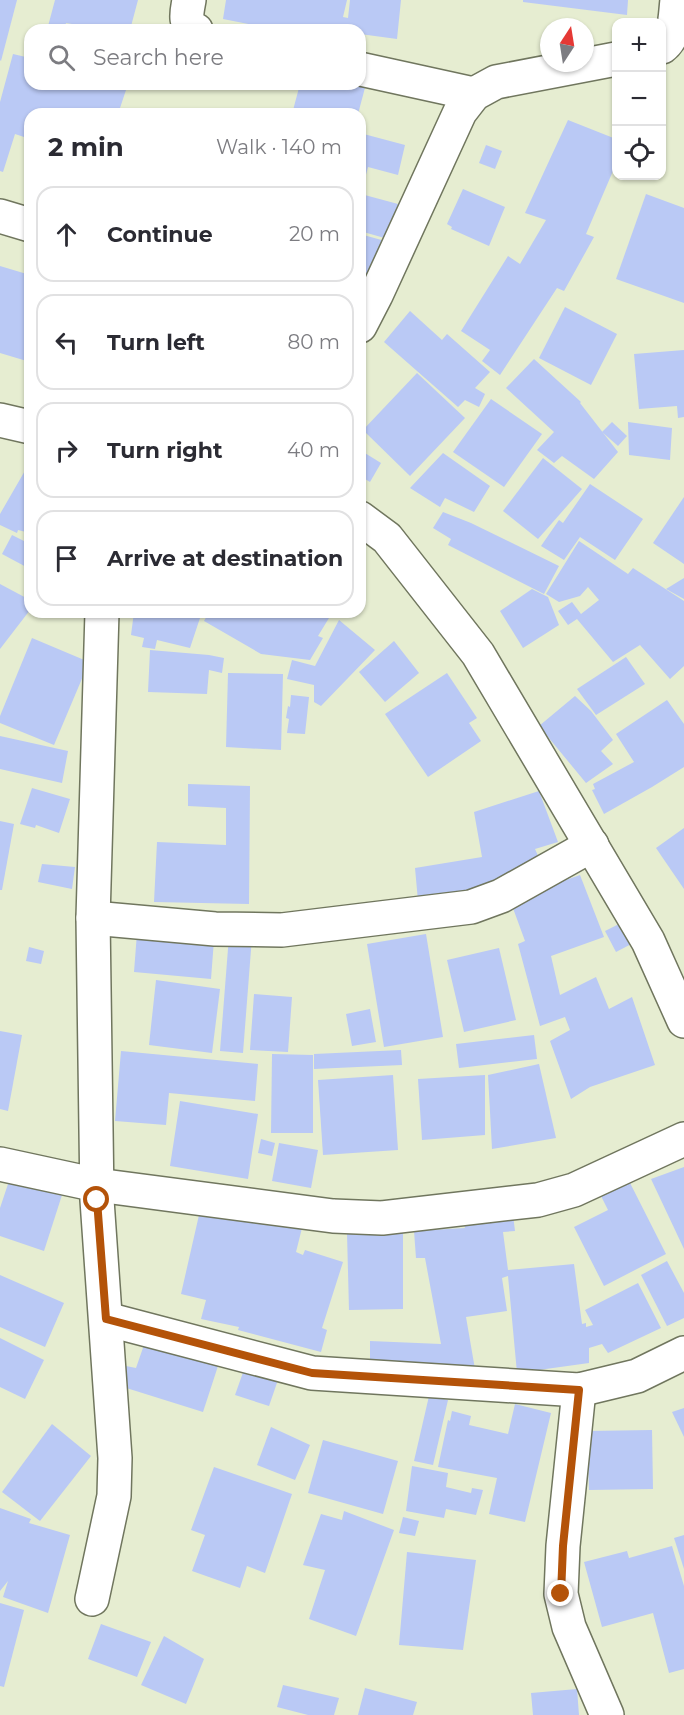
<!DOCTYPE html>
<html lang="en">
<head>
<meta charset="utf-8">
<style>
  :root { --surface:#fff; --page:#f7f7f7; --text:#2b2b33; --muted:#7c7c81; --line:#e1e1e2 }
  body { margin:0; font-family:Montserrat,sans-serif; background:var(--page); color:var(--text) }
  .controls { position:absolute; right:18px; top:18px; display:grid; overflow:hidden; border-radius:12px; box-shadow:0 2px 4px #0004 }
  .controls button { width:54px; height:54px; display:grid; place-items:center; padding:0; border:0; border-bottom:2px solid var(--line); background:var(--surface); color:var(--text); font:30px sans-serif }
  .compass { position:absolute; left:540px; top:18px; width:54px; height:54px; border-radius:50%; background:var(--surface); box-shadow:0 2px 4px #0004; rotate:12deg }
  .stop { position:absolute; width:18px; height:18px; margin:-14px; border:4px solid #b45309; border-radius:50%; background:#fff }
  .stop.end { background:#b45309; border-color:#fff; box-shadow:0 2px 6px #0008 }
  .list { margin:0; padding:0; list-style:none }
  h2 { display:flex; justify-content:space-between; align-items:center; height:78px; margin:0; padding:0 24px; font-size:26px }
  h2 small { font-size:20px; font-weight:400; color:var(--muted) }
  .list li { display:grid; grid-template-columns:39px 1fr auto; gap:18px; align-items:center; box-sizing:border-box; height:96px; margin:0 12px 12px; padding:0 12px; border:2px solid var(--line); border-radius:18px }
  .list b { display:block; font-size:22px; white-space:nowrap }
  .list em { font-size:20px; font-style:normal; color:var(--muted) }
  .icon { flex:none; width:33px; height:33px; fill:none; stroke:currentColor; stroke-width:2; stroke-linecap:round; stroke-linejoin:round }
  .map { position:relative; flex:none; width:684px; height:1715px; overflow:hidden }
  .search { position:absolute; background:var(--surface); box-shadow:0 2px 4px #0004; left:24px; top:24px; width:342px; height:66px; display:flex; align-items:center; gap:15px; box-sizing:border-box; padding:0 21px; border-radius:18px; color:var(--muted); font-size:22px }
  .panel { position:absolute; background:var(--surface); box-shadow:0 2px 4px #0004; left:24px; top:108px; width:342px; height:510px; border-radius:18px }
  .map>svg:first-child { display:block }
</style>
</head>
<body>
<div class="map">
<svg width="684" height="1715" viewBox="0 0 684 1715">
  <rect width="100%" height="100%" fill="#e6edd1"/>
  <!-- building -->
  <g fill="#bac9f5">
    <polygon points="0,0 17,0 1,61 0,60"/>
    <polygon points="55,0 138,0 130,30 71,30 72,24 66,23 64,30 47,30"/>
    <polygon points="226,0 347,0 343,17 348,18 350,0 401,0 397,39 360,34 360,30 279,30 223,19"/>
    <polygon points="523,0 628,0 627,15 523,2"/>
    <polygon points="13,54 30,58 30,84 117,84 127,87 118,114 30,114 30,139 15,134 3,172 0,171 0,102"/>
    <polygon points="300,84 366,84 358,114 292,114"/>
    <polygon points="568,120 616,139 616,164 586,234 594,237 564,291 557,288 500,375 482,361 490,350 461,331 508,256 520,264 546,220 525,213"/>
    <polygon points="360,133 405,145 398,175 368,167 361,194 398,204 388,239 360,231"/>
    <polygon points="486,145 502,151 495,169 479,163"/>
    <polygon points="463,189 505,207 489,246 451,229 452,227 447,224"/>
    <polygon points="646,194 684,208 684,303 616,279"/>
    <polygon points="360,234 385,241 374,280 360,276"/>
    <polygon points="0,266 30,275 30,362 0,353"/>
    <polygon points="565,307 617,334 591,385 539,358"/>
    <polygon points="410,311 442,340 447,334 490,372 475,388 485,394 479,407 465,400 458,407 384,342"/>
    <polygon points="684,350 684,417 678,418 677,406 639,409 634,354"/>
    <polygon points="534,359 581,402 580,403 618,452 594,479 562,456 554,463 537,450 554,432 506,388"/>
    <polygon points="417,373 465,418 410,476 363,430"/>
    <polygon points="491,399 542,434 504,487 453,452"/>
    <polygon points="612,422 627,436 618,446 602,432"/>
    <polygon points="628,422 672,428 670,460 629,455"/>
    <polygon points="360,450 381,463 370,482 360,476"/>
    <polygon points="443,453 490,486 474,512 445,498 440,507 410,488"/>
    <polygon points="543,458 582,489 538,539 503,511"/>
    <polygon points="30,462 30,533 18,530 17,533 0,525 0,514"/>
    <polygon points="590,484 643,519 615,560 580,537 564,560 541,546 559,520 563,523"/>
    <polygon points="684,497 684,564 653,543"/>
    <polygon points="443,512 471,523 559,566 544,594 448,545 451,539 433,528"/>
    <polygon points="12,535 30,544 30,569 2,554"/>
    <polygon points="579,541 628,574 633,568 684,601 684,666 670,679 640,645 613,662 577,619 568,625 558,611 572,602 581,614 599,600 588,587 580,596 559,602 546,594"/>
    <polygon points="684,578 684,599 666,589"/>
    <polygon points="0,584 30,600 30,610 0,649"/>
    <polygon points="532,589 548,597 559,625 523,648 500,611"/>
    <polygon points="134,612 202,612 190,648 157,640 155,649 142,647 144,638 131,635"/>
    <polygon points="209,612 318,612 329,618 318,636 323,638 310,660 261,654 204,621"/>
    <polygon points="339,620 375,650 321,706 314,702 314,685 287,679 292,660 315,666"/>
    <polygon points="32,638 89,662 54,745 0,723 0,716"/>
    <polygon points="394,641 419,673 385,702 359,672"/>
    <polygon points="150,650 209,655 224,658 222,673 209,670 207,694 148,692"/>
    <polygon points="626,657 645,684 596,715 577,689"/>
    <polygon points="228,673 283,674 281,750 226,747"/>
    <polygon points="447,673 477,718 469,723 481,741 428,777 385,714"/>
    <polygon points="291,695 309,697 305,734 287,733 289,719 286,718 288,706 290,707"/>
    <polygon points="575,696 591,711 613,740 601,751 613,764 586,783 539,726"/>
    <polygon points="667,700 684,724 684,767 652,787 604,814 592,790 595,789 593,784 634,762 616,734"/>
    <polygon points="0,736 68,751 62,783 0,769"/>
    <polygon points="188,784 250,786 249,904 154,902 157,842 226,845 226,808 188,806"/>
    <polygon points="32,788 70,799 59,833 36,825 35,828 20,824"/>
    <polygon points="539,791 558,842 535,849 540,860 474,897 418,901 415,868 482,857 474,812"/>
    <polygon points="0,821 14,824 2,890 0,890"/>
    <polygon points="684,828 684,889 656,848"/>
    <polygon points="42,864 75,867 72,889 38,882"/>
    <polygon points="580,875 604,937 551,956 560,995 596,977 609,1009 632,997 655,1065 590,1087 571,1099 550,1041 570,1030 565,1017 540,1026 518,944 525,941 510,900"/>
    <polygon points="629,919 639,940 616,952 605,931"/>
    <polygon points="137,933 214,940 211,979 134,972"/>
    <polygon points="426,934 443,1037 384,1047 367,944"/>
    <polygon points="229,936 252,937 243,1053 220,1051"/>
    <polygon points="29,947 44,951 41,964 26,961"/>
    <polygon points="499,948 516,1020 464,1032 447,960"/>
    <polygon points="156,980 220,989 212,1053 149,1045"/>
    <polygon points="254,994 292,997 288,1052 250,1050"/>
    <polygon points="370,1009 376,1042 352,1046 346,1014"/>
    <polygon points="0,1031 22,1035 8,1111 0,1109"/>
    <polygon points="534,1035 537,1059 459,1068 456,1044"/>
    <polygon points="401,1050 402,1065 314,1069 314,1054"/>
    <polygon points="121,1051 258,1064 255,1101 169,1093 166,1125 115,1121"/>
    <polygon points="272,1054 313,1055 313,1133 271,1133"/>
    <polygon points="539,1064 556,1138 492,1149 488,1075"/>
    <polygon points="393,1075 398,1150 323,1155 318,1080"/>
    <polygon points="485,1075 485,1135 422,1140 418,1079"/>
    <polygon points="180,1101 258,1114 248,1179 170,1166"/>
    <polygon points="261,1139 275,1143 272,1156 258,1153"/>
    <polygon points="279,1143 318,1150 311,1188 272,1181"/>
    <polygon points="684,1167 684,1249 651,1179"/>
    <polygon points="627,1177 666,1254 604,1286 574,1227 608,1210 599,1192"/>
    <polygon points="10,1178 62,1195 44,1251 0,1236 0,1208"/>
    <polygon points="199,1215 261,1223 263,1218 302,1228 296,1252 303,1255 305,1250 343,1262 322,1328 327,1330 321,1352 238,1330 239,1327 201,1319 206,1300 181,1294"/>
    <polygon points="513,1215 515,1231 503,1232 508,1270 574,1264 582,1324 586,1323 586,1327 593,1325 585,1310 638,1283 661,1328 608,1353 602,1344 589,1348 589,1363 517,1373 508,1276 502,1278 507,1311 466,1317 476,1375 370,1370 370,1341 441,1344 425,1258 416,1258 414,1231 465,1228 464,1224"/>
    <polygon points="403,1231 403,1309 349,1310 347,1233"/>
    <polygon points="667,1261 684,1293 684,1318 667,1326 641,1275"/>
    <polygon points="0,1275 64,1303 45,1347 0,1327"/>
    <polygon points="0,1338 44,1360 25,1399 0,1387"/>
    <polygon points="145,1342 218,1366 203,1412 120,1386 126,1366 136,1368"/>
    <polygon points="246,1364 280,1374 269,1406 235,1395"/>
    <polygon points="429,1396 448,1400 433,1465 414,1461"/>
    <polygon points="515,1404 551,1413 525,1522 489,1514 497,1478 438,1467 448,1420 450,1421 452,1411 471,1416 469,1425 508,1434"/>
    <polygon points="684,1408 684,1437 672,1412"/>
    <polygon points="52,1424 91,1456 40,1521 2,1492"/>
    <polygon points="271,1427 310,1445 295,1480 257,1465"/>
    <polygon points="652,1430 653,1489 589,1490 587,1431"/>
    <polygon points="323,1440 398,1461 383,1514 308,1493"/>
    <polygon points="412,1466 448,1473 446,1487 471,1493 472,1488 483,1490 476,1515 446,1509 444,1518 406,1511"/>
    <polygon points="214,1467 292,1494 265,1573 247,1566 240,1588 192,1571 205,1535 191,1530"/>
    <polygon points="0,1508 31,1519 29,1523 70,1535 48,1613 3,1597 8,1581 0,1591"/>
    <polygon points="344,1511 394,1530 356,1636 309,1619 325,1570 303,1565 321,1514 342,1520"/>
    <polygon points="403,1517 419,1521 415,1536 399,1533"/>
    <polygon points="684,1535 684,1569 674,1538"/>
    <polygon points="672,1546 684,1586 684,1669 669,1673 653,1613 602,1627 584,1562 627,1551 629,1558"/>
    <polygon points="407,1552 476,1560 463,1650 399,1645"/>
    <polygon points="0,1603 24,1610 4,1687 0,1686"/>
    <polygon points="101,1624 151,1642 137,1677 88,1659"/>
    <polygon points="164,1636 204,1659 186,1704 141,1685"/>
    <polygon points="283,1685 339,1698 334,1715 308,1715 277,1707"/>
    <polygon points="365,1688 417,1702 413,1715 358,1715"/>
    <polygon points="577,1689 579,1715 533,1715 531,1693"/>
  </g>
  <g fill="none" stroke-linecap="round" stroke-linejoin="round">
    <defs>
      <g id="street">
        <path d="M189 0C187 12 183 24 196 30"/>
        <path d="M662 47C676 37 675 16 677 0"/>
        <polyline points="360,69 474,94"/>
        <polyline points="0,216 30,225"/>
        <polyline points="360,326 376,295 460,112 474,94 496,82 616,59"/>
        <polyline points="0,420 30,427"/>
        <polyline points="360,518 387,538 478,654 648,941 684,1021"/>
        <polyline points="93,918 215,929 282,930 471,907 501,896 592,845"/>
        <polyline points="0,1164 97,1185 333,1216 382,1218 538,1200 574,1190 684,1139"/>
        <polyline points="106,1319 312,1373 579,1390 637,1376 684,1353"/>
        <polyline points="579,1390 563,1546 561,1594 569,1627 607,1715"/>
        <polyline points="92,1599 114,1496 115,1458 97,1200 93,918 102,612"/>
      </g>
    </defs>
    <!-- street casing -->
    <use href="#street" stroke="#70765e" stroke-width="36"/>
    <!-- street -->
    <use href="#street" stroke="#fff" stroke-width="33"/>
  </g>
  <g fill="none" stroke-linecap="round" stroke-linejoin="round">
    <!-- route -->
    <polyline stroke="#b45309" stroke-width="8" points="97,1200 106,1319 312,1373 579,1390 563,1546 561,1594"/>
  </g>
</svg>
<div class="controls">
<button>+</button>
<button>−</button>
<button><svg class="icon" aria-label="locate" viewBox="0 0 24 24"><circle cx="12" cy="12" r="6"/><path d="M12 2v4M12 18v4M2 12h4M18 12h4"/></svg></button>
</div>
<svg class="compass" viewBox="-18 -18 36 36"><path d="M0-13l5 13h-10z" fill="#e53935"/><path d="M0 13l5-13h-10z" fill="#7c7c81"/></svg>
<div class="stop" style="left:97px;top:1200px"></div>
<div class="stop end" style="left:561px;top:1594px"></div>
<div class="search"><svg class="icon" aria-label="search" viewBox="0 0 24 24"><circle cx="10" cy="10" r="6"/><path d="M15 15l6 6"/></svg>Search here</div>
<section class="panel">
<h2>2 min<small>Walk · 140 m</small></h2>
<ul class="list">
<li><svg class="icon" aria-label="ahead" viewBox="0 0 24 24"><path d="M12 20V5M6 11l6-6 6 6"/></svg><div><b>Continue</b></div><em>20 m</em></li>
<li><svg class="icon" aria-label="left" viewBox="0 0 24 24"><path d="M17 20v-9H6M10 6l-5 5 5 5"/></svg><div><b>Turn left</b></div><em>80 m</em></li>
<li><svg class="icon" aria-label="right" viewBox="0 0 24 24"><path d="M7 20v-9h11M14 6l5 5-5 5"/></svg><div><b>Turn right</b></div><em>40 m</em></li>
<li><svg class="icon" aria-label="arrive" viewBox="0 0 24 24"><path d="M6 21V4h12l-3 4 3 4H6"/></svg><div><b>Arrive at destination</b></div></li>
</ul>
</section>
</div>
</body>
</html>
